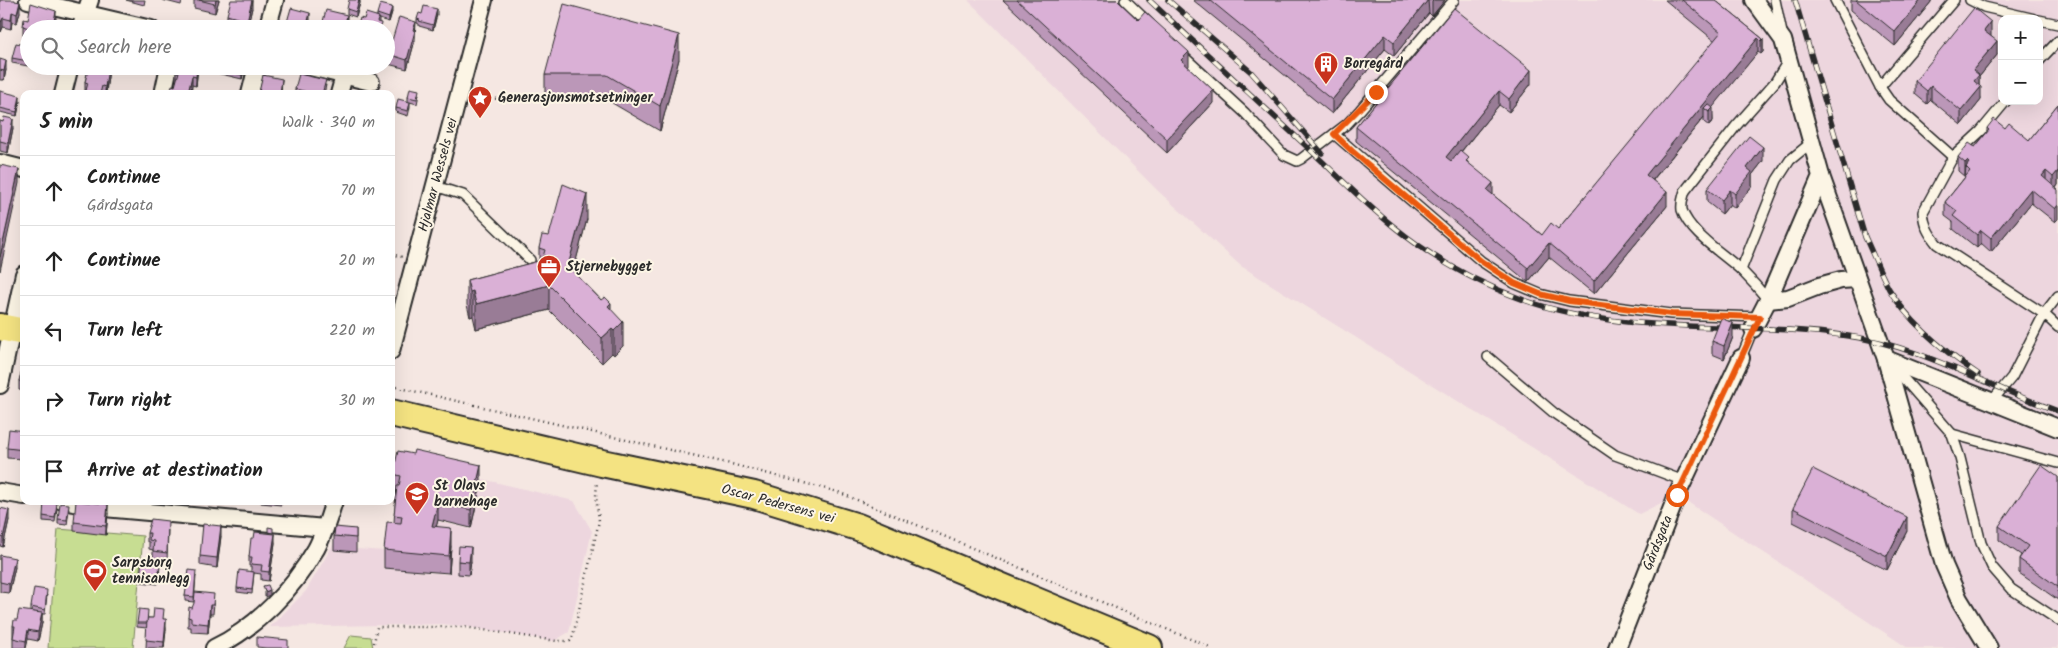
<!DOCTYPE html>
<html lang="en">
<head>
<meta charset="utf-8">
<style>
  :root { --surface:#fff; --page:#f6f6f6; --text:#222; --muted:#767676; --line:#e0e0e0 }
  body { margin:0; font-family:Kalam,sans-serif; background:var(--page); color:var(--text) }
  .controls { position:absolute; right:15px; top:15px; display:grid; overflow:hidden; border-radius:10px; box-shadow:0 5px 20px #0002 }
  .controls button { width:45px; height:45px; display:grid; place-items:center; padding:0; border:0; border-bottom:1px solid var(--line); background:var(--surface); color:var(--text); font:25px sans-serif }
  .stop { position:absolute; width:15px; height:15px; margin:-11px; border:4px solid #ea580c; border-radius:50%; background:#fff }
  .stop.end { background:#ea580c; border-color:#fff; box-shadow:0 1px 5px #0008 }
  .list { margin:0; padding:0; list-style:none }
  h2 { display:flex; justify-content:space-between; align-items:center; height:65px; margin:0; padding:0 20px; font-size:21px }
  h2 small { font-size:16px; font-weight:400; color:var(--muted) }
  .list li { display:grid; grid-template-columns:32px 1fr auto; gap:15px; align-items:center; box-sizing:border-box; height:70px; padding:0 20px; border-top:1px solid var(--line) }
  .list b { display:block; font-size:19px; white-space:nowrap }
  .list p { margin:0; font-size:16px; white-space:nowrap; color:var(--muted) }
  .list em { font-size:16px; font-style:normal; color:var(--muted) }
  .icon { flex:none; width:28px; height:28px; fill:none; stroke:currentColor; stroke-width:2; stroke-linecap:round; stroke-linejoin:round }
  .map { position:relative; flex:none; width:2058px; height:648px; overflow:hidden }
  .search { position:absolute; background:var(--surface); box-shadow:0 5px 20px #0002; left:20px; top:20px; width:375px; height:55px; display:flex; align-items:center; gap:12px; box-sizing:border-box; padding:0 18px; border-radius:28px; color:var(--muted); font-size:19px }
  .panel { position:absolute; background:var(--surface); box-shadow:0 5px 20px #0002; left:20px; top:90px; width:375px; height:415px; border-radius:10px }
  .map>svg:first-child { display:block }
</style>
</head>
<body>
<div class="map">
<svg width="2058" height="648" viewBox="0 0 2058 648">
  <rect width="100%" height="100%" fill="#f5e7e2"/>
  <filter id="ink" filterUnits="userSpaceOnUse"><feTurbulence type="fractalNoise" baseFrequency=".02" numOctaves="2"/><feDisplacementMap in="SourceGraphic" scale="10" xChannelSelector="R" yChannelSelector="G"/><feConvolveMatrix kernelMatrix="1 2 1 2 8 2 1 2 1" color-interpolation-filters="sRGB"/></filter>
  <g filter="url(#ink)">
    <!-- built -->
    <g fill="#edd6de" fill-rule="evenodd">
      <path d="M968 0H2058V648H1908L1677 495 1639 514 1241 266 1157 190ZM2002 19H2039V101H2002Z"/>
      <polygon points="482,479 574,501 592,531 569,632 554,641 463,626 443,624 270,627 306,591 334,543 342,548 385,551 383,568 447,574 450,547 431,545 436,521 470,529"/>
    </g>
    <!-- green -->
    <g fill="#c7dd92" stroke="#79845e">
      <polygon points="58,529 143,536 133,648 48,648"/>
      <polygon points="351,635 371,637 373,648 344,648"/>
    </g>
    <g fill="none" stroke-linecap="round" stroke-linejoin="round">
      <defs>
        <g id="service">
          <polyline points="1125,0 1150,24"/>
          <polyline points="1775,0 1782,33"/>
          <polyline points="1835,0 1880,87 1889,100 1953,157"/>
          <polyline points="1970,0 1984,7 2035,19"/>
          <polyline points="2039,20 2058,24"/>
          <polyline points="1181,54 1245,113 1284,155 1297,161 1301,159 1347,124 1360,110 1454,0"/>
          <polyline points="2039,61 2058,41"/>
          <polyline points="1880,87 1954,0"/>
          <path d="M2006 101 1981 131 1953 157 1923 212C1924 226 1929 234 1937 244L2044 314 2058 327"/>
          <polyline points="1334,134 1481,261 1514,283 1540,294 1569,301 1671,314 1760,317"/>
          <polyline points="435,186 463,195 530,260"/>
          <polyline points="1741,270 1777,180 1790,160 1812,142"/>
          <path d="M1768 300C1760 290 1751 280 1742 271 1725 255 1689 233 1682 210 1681 203 1683 197 1685 191L1736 126 1775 82 1788 61"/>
          <polyline points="1488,357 1554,413 1615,455 1684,481"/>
          <polyline points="1741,358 1753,329"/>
          <polyline points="1891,364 1952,434 1960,458 1981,543 1992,567 2011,589 2058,620"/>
          <polyline points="1991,402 2012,377 2044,314 2058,296"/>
          <polyline points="1952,434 2058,463"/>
        </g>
        <g id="minor">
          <polyline points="28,0 151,29"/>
          <polyline points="80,29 90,0"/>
          <polyline points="267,29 275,0"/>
          <polyline points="306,66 371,82"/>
          <polyline points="63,94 70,66"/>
          <polyline points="163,94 169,66"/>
          <polyline points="250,94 257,66"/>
          <polyline points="339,94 344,76"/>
          <polyline points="0,163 24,169"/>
          <polyline points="1821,176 1886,359 1944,565 1959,599 1989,648"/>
          <polyline points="1768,300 1788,298 1819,286 1841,280 1857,279"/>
          <polyline points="1753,329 1768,300 1821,176 1783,40 1754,0"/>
          <polyline points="391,351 484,0"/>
          <polyline points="1886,359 2058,428"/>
          <polyline points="0,385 24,274"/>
          <polyline points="0,492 24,496"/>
          <polyline points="62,501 104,508 325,528"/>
          <path d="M214 648C257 627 292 590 316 549 324 534 329 517 334 501"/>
          <polyline points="1617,648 1677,495 1741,358"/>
        </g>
        <g id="primary">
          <polyline points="0,327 24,332"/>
          <polyline points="391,413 602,463 754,495 858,527 1149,648"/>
        </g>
      </defs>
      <!-- service casing -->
      <use href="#service" stroke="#2b2b2b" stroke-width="12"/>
      <!-- minor casing -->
      <use href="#minor" stroke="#2b2b2b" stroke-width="20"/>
      <!-- primary casing -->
      <use href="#primary" stroke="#2b2b2b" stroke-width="30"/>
      <!-- path -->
      <g stroke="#2b2b2b" stroke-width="2.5" stroke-dasharray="1 4" stroke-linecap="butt">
        <polyline points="475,99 533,98"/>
        <polyline points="391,254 402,257"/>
        <polyline points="396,387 731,464 838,492 1212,648"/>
        <polyline points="373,648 377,627 464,627 557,641 570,641 573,636 599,521 596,496 597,482"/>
      </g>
      <!-- service -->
      <use href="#service" stroke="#fcf5e5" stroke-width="9"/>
      <!-- minor -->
      <use href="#minor" stroke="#fcf5e5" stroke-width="16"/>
      <!-- primary -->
      <use href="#primary" stroke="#f4e382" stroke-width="26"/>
      <defs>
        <g id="rail">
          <path d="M1149 0C1201 49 1253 97 1305 145 1334 172 1362 201 1393 226 1432 258 1477 283 1524 300 1628 337 1740 320 1848 336 1922 346 1988 387 2058 411"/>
          <polyline points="1168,0 1251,72 1322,153"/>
          <path d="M1795 0 1865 237C1873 254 1880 272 1889 289 1910 324 1945 352 1978 374"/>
        </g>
      </defs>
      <!-- rail casing -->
      <use href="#rail" stroke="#2b2b2b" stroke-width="5.5"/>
      <!-- rail -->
      <use href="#rail" stroke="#fcf5e5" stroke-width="4" stroke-dasharray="11" stroke-linecap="butt"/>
    </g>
    <!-- wall -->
    <g fill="#bb97b8" stroke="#2b2b2b">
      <polygon points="0,0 15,1 20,12 17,23 12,22 11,29 3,27 1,32 0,31"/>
      <polygon points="126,0 145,0 144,5"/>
      <polygon points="162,0 182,0 181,5"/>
      <polygon points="194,0 219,0 215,13 194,8"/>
      <polygon points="360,0 360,3 356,17 347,14 347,9"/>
      <polygon points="1003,0 1117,0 1189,66 1188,67 1213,103 1167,153"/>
      <polygon points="1193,0 1445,0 1432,16 1429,13 1394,56 1385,49 1332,114"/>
      <polygon points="1665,0 1715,0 1763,39 1763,52 1761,54 1758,52 1712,107 1713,121 1709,126 1704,122 1704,117 1653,180 1667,206 1594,294 1549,257 1528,282 1356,141 1356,127 1454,8 1531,84 1509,112 1499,105 1461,152 1469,164 1493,195 1542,235 1558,229 1715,41"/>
      <polygon points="1851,0 1931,0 1931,2 1895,46 1851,10"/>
      <polygon points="252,8 247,29 243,29 227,25 227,15"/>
      <polygon points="392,12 389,22 379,19 379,23 381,29 364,19 377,16 377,14"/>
      <polygon points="422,14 437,14 433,30 419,26 419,24 417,23 417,19"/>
      <polygon points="28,20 56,20 54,29 29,29 29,37 23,36 23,26"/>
      <polygon points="1991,36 1997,55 1979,77 1979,85 1981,100 1961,125 1931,100 1927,104 1915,94 1915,81"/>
      <polygon points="415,40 407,69 388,64 388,54"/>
      <polygon points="29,46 28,66 12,63 12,58"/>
      <polygon points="0,59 6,70 4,80 0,80"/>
      <polygon points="679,59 660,131 607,100 545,100 545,75"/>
      <polygon points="89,66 109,66 106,94 85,94 85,82"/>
      <polygon points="198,66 196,86 192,85 191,94 175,86 177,81 176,81 176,72"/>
      <polygon points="245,66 242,79 208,71 208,67"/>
      <polygon points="326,85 324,94 295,93 295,89"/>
      <polygon points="0,91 20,101 17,116 0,112"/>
      <polygon points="419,94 417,104 410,102 410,107 408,116 396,112 396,108 408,102 408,97"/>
      <polygon points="2058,104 2058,185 2056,188 2055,222 2031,203 1991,252 1981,243 1977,248 1953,229 1953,222 1945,216 1945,202 1965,177 1958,171 1958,157 1975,147 1987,132 1987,128 2005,128 2029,140"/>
      <polygon points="0,121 3,122 13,128 8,153 0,151"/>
      <polygon points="1763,161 1752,175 1752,186 1735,208 1730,204 1722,214 1707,202 1707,189"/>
      <polygon points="587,219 573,271 611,310 623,346 614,355 612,353 602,363 549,310 476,329 473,316 470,317 467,305 467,280 539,261 539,248 549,236"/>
      <polygon points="1733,337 1724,359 1712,354 1712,341"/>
      <polygon points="24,362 24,391 19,390 19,381"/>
      <polygon points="24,431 24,459 7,458 7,448"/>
      <polygon points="393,474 481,483 471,528 438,520 436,526 451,546 449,573 384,568 384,550 394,523 396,492 393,492"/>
      <polygon points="2058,477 2058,600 2019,573 2019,559 2021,555 1999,540 1999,526"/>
      <polygon points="261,501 282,501 281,505 261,503"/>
      <polygon points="0,508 9,520 3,547 0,546"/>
      <polygon points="57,508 55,522 43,521 43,516"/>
      <polygon points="1793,508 1907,531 1887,570 1793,522"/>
      <polygon points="69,509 67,525 58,524 58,519"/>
      <polygon points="108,513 106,535 74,531 74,522"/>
      <polygon points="356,529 356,552 334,550 334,536"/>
      <polygon points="168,530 167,562 153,560 153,550 149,549 149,542 147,542 147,533"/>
      <polygon points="273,534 275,543 269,581 261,580 261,574 254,573 252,594 237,592 237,588 251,572 251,566 249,566 249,557 254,538"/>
      <polygon points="221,536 217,568 200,565 200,556"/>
      <polygon points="0,555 15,567 9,593 0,592"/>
      <polygon points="458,561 471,561 469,575 458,574"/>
      <polygon points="160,566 158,584 140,582 140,577"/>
      <polygon points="196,576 194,602 185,601 185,596"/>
      <polygon points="47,595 45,614 42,614 42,623 38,641 28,639 26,648 13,648 13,626 17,620 37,613 31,611 31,607"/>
      <polygon points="214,603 213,614 210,614 208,633 191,632 191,627 188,627 188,617 192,608"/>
      <polygon points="148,618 164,619 166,629 164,648 146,648 147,628 137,627 137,623"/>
    </g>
    <!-- shaded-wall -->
    <g fill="#997b96" stroke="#2b2b2b">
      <polygon points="216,0 219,0 215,13 215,4"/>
      <polygon points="252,0 252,8 247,29 247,21"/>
      <polygon points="359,0 360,3 356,17 356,12"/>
      <polygon points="1428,0 1429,13 1394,56 1394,42"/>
      <polygon points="1434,0 1445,0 1432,16 1432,2"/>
      <polygon points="1921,0 1931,0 1931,2 1895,46 1895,32"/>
      <polygon points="20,2 20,12 17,23 17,14"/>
      <polygon points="392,7 392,12 389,22 389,18"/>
      <polygon points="437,9 437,14 433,30 433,25"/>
      <polygon points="56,11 56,20 54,29 54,21"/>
      <polygon points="12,12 12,22 11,29 11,20"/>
      <polygon points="310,13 310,23 309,29 306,29"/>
      <polygon points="347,15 347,24 346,29 344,29"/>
      <polygon points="3,18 3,27 1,32 1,22"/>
      <polygon points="416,22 415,40 407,69 407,60"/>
      <polygon points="1991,22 1991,36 1984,45 1984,31"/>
      <polygon points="679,35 679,59 660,131 660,106"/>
      <polygon points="1385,35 1385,49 1332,114 1332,100"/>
      <polygon points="1758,38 1758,52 1709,112 1704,108 1704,117 1646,188 1646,175"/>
      <polygon points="1763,39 1763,52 1761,54 1761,41"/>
      <polygon points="1997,41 1997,55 1979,77 1979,88 1974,95 1973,70"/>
      <polygon points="1189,52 1189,66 1181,74 1181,60"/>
      <polygon points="6,61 6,70 4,80 4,71"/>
      <polygon points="106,66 109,66 108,78 105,94"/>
      <polygon points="197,66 198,66 196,86 196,77"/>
      <polygon points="244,66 245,66 242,79 242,75"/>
      <polygon points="1531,70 1531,84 1509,112 1509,99"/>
      <polygon points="192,76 192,85 191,94 190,94 189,89"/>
      <polygon points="282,79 281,94 280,94"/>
      <polygon points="1931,86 1931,100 1927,104 1927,91"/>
      <polygon points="1981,87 1981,100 1961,125 1961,111"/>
      <polygon points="1213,90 1213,103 1167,153 1167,139"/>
      <polygon points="1499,91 1499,105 1446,170 1446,157"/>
      <polygon points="20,96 20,101 17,116 17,112"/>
      <polygon points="1713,108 1713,121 1709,126 1709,112"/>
      <polygon points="13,119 13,128 8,153 8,143"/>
      <polygon points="1763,147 1763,161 1752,175 1752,186 1735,208 1735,194 1747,168"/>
      <polygon points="1967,161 1967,169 1966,167 1965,177 1965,163"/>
      <polygon points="19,169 19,183 0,271 0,257"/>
      <polygon points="2046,171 2046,185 2042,176"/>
      <polygon points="2058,171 2058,185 2053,191 2053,177"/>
      <polygon points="1493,183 1493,196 1487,190"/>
      <polygon points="2031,189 2031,203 1991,252 1991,238"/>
      <polygon points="1730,190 1730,204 1722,214 1722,200"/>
      <polygon points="1667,192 1667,206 1594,294 1594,281"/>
      <polygon points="587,194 587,219 568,291 568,266"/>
      <polygon points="2058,205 2058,219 2055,222 2055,209"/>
      <polygon points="1981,230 1981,243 1977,248 1977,235"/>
      <polygon points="1549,243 1549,257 1528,282 1528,268"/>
      <polygon points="549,285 549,310 476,329 476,304"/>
      <polygon points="473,291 473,316 470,317 470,292"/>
      <polygon points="611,303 611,328 608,306"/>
      <polygon points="623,322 623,346 614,355 614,331"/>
      <polygon points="1733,323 1733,337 1724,359 1724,346"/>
      <polygon points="612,329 612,353 602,363 602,338"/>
      <polygon points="481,465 481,483 471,528 471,510"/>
      <polygon points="438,502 438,520 432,544 432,526"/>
      <polygon points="108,504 108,513 106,535 106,526"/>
      <polygon points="9,510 9,520 3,547 3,538"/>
      <polygon points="1907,517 1907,531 1887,570 1887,556"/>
      <polygon points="221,526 221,536 217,568 217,558"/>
      <polygon points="451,528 451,546 449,573 449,556"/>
      <polygon points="275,534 275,543 269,581 269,572"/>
      <polygon points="471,547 471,561 469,575 469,562"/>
      <polygon points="15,558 15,567 9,593 9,584"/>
      <polygon points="270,590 270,595 265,597 265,592"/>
      <polygon points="210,605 210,614 208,633 208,624"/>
      <polygon points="42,613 42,623 38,641 38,632"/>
      <polygon points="166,619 166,629 164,648 164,642"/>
      <polygon points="28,630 28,639 26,648 26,641"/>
    </g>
    <!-- building -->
    <g fill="#dab0d6" stroke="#2b2b2b">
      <polygon points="0,0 15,0 15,1 20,2 17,14 12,12 11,20 3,18 1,22 0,22"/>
      <polygon points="199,0 216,0 215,4"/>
      <polygon points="231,0 252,0 247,21 227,15"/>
      <polygon points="349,0 359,0 356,12 347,9"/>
      <polygon points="1017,0 1117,0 1138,20 1145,12 1189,52 1181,60 1213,90 1167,139"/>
      <polygon points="1210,0 1428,0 1394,42 1385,35 1332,100"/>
      <polygon points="1682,0 1715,0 1763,39 1761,41 1758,38 1646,175 1667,192 1594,281 1549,243 1528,268 1356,127 1454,8 1531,70 1509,99 1499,91 1446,157 1451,161 1460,150 1469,158 1466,161 1493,183 1487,190 1542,235 1551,223 1558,229 1721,32"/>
      <polygon points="1856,0 1921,0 1895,32"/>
      <polygon points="31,3 56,11 54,21 48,20 47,28 37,26 37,29 31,29 23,26 24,19 28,20"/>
      <polygon points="380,4 392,7 389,18 377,14"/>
      <polygon points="564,4 679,35 660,106 607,75 545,75"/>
      <polygon points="424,6 437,9 433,25 419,21 420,20 417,19 419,13 422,14"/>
      <polygon points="291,8 310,13 306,29 285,29"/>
      <polygon points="1974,8 1991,22 1984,31 1997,41 1973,70 1979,75 1974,81 1981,87 1961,111 1931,86 1927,91 1915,81"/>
      <polygon points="326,10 347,15 344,29 321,29"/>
      <polygon points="366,13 379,17 377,22 381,23 380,29 357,29 360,18 364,19"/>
      <polygon points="399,17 416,22 413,30 415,31 407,60 388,54"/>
      <polygon points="16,43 29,46 29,57 28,61 12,58"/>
      <polygon points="0,59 6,61 4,71 0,70"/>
      <polygon points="89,66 106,66 106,68 108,69 105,87 102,86 100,94 85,94 88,83 85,82"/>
      <polygon points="177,66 197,66 196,77 192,76 189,89 191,89 190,94 170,94 172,85 175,86 179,72 176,72"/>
      <polygon points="208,66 244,66 242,75"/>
      <polygon points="299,74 326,80 322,94 316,94 295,89"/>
      <polygon points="263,75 282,79 280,94 262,94 262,93 259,92"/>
      <polygon points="410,88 419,90 417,99 408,97"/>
      <polygon points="0,91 20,96 17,112 0,108"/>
      <polygon points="398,99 410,102 408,111 396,108"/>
      <polygon points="1708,104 1713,108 1709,112 1704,108"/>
      <polygon points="2058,104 2058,171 2053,177 2046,171 2042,176 2058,190 2058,205 2055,209 2031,189 1991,238 1981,230 1977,235 1953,216 1957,211 1945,202 1970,171 1966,167 1969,163 1967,161 1965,163 1958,157 1969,143 1975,147 1989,130 1987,128 1994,119 2005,128 2009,123 2029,140"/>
      <polygon points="4,117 13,119 8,143 0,141 0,121 3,122"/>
      <polygon points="1749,136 1763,147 1747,168 1752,172 1735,194 1730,190 1722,200 1707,189"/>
      <polygon points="0,165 19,169 0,257"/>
      <polygon points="563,184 587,194 568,266 601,300 605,297 611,303 608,306 623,322 614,331 612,329 602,338 549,285 476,304 473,291 470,292 467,280 542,260 545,250 539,248 542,235 549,236"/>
      <polygon points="1721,318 1733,323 1724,346 1712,341"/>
      <polygon points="24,362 24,382 19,381"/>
      <polygon points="9,429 24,431 24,450 7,448"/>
      <polygon points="414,450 481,465 471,510 438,502 432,526 451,528 449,556 384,550 387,522 401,523 402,516 394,515 397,486 399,486 401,476 393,474 398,451 413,454"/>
      <polygon points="2041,465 2058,477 2058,587 2019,559 2028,546 1999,526"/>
      <polygon points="1813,469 1907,517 1887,556 1793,508"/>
      <polygon points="44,501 57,503 55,518 43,516"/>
      <polygon points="76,501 108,504 106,526 74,522"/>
      <polygon points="60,503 69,504 67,520 58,519"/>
      <polygon points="0,508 9,510 3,538 0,537"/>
      <polygon points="151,519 168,521 167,553 153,551 154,541 149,540 150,533 147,533"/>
      <polygon points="203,524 221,526 217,558 200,556"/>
      <polygon points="268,527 273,528 273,533 268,532"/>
      <polygon points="335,527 356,529 356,538 334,536"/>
      <polygon points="255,532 275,534 269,572 261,571 262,565 251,564 252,557 249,557 251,538 254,538"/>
      <polygon points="459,546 471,547 469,562 458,561"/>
      <polygon points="0,555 15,558 9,584 0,582"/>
      <polygon points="142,560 160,562 158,580 140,577"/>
      <polygon points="189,570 196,571 194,597 185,596"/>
      <polygon points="239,570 254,572 252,590 237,588"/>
      <polygon points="268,585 270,590 265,592 263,586"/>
      <polygon points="34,588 47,590 45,610 31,607"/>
      <polygon points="195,592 214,594 213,605 210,605 208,624 191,622 191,618 188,617 189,607 192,608 194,603"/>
      <polygon points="154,608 164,609 163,619 166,619 164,642 146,640 147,618 153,618"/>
      <polygon points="139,609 148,610 147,623 137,623"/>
      <polygon points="19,610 42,613 38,632 28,630 26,641 13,638 15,626 13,626 14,620 17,620"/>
      <polygon points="257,637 288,640 288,648 266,648 257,647"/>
    </g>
  </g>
  <g fill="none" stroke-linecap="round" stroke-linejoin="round" filter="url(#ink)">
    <!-- route -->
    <polyline stroke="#ea580c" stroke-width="6" points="1376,92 1334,134 1352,151 1481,261 1514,283 1540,294 1569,301 1671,314 1760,317 1677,495"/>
  </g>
  <!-- icons -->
  <defs>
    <symbol id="building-pin" viewBox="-11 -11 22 30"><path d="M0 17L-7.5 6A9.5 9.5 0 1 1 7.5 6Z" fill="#c8321e" stroke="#fcf5e5"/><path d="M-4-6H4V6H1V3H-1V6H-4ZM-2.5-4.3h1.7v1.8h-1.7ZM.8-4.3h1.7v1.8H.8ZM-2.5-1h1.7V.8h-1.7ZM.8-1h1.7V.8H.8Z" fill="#fff"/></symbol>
    <symbol id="sight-pin" viewBox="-11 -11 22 30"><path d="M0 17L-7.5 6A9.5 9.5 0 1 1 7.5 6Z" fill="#c8321e" stroke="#fcf5e5"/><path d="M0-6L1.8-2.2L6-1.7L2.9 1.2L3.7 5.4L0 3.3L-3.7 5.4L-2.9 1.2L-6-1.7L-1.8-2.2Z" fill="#fff"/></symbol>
    <symbol id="office-pin" viewBox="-11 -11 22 30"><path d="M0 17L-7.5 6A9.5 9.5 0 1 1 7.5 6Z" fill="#c8321e" stroke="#fcf5e5"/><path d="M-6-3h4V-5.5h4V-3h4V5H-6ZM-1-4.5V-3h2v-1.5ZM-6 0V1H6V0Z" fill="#fff"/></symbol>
    <symbol id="school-pin" viewBox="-11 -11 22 30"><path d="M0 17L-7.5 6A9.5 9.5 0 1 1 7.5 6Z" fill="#c8321e" stroke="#fcf5e5"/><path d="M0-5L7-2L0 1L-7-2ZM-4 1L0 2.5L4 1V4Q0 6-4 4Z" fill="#fff"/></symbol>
    <symbol id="stadium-pin" viewBox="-11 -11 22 30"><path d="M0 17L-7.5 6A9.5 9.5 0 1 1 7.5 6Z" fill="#c8321e" stroke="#fcf5e5"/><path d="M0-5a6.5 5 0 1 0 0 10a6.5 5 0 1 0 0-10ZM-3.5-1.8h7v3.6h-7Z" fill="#fff"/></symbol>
  </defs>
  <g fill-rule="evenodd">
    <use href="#building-pin" x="1312" y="50" width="28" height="38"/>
    <use href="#sight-pin" x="466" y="84" width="28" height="38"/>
    <use href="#office-pin" x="535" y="253" width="28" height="38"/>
    <use href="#school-pin" x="403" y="480" width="28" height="38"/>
    <use href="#stadium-pin" x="81" y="557" width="28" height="38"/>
  </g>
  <g text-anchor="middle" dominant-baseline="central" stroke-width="4" stroke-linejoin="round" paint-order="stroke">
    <!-- poi labels -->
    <g font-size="14" font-weight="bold" fill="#2b2b2b" stroke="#fcf5e5" text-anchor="start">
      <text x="1344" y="64">Borregård</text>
      <text x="498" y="98">Generasjonsmotsetninger</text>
      <text x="566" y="267">Stjernebygget</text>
      <text x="434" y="486">St Olavs<tspan x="434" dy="16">barnehage</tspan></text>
      <text x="112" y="563">Sarpsborg<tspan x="112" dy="16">tennisanlegg</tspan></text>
    </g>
    <!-- street labels -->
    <g font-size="14" fill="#2b2b2b" stroke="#fcf5e5">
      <text transform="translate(438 175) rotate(-75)">Hjalmar Wessels vei</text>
      <text transform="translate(778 504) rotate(15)">Oscar Pedersens vei</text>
      <text transform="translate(1658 543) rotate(-68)">Gårdsgata</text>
    </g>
  </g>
</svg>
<div class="controls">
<button>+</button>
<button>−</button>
</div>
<div class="stop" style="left:1677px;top:495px"></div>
<div class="stop end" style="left:1376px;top:92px"></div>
<div class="search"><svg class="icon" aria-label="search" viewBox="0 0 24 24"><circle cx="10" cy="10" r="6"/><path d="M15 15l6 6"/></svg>Search here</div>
<section class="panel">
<h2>5 min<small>Walk · 340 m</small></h2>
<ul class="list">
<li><svg class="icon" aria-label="ahead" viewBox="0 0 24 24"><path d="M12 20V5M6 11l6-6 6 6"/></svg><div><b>Continue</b><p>Gårdsgata</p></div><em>70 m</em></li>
<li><svg class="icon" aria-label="ahead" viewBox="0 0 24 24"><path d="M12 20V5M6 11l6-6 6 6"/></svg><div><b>Continue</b></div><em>20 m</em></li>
<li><svg class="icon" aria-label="left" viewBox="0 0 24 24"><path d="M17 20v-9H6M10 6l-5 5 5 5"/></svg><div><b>Turn left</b></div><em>220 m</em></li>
<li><svg class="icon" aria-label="right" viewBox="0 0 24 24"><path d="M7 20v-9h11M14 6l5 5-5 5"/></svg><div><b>Turn right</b></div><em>30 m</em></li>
<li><svg class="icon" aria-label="arrive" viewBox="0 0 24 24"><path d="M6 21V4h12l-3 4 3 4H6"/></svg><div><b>Arrive at destination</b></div></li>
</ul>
</section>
</div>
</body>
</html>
